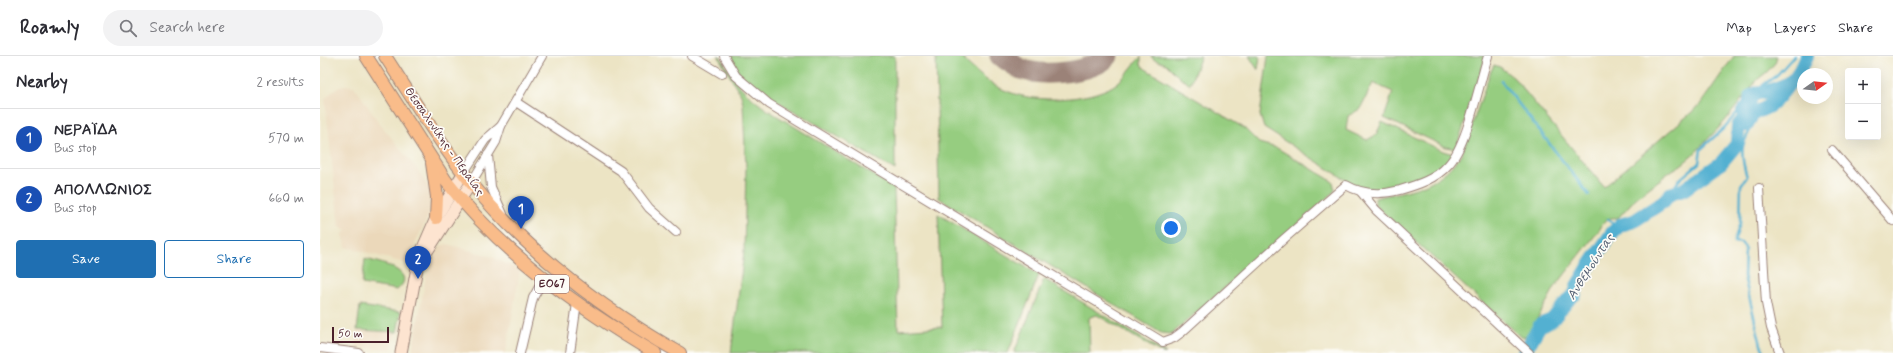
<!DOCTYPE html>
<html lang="en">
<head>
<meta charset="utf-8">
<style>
  :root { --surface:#fff; --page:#f2f2f3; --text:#2b2b33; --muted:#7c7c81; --line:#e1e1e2; --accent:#1f6fb2 }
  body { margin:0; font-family:Mynerve,sans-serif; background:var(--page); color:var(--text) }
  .controls { position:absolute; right:12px; top:12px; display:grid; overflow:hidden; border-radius:4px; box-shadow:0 4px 16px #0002 }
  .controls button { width:36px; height:36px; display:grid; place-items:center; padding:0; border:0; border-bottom:1px solid var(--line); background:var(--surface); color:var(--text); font:20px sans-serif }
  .compass { position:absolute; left:1477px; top:12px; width:36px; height:36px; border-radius:50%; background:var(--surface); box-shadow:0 4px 16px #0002; rotate:75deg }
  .scale { position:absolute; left:12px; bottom:10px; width:57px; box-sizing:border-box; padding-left:4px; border:2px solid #4a1f2b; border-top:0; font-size:11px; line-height:14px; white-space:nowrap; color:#4a1f2b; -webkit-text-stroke:3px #fdfcf7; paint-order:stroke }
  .you { position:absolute; left:851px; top:172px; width:14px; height:14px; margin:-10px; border:3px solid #fff; border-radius:50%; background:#1a73e8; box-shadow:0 0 0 6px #1a73e833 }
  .badge { display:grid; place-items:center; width:26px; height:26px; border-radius:50%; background:var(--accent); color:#fff; font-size:13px; font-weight:700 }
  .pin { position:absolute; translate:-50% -33px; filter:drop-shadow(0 1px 2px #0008) }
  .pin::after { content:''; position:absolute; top:21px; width:14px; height:12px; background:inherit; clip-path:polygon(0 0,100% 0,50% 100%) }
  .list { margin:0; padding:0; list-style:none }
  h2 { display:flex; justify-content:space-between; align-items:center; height:52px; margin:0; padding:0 16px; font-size:17px }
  h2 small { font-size:13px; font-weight:400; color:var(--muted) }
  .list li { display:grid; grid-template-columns:26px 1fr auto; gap:12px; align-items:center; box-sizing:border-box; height:60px; padding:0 16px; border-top:1px solid var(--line) }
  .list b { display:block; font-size:15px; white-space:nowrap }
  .list p { margin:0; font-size:13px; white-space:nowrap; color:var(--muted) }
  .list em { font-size:13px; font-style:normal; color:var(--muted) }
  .actions { display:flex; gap:8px; padding:12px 16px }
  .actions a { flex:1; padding:9px 0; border:1px solid var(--accent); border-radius:4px; text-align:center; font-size:14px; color:var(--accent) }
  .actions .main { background:var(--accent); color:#fff }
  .icon { flex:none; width:22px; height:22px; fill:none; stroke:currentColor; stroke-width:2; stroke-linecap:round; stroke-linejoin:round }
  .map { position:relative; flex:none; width:1573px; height:297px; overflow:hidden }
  header { display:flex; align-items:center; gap:24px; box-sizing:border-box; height:56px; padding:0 20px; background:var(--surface); border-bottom:1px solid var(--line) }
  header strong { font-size:19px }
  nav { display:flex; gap:22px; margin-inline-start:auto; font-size:14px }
  .search { width:280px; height:36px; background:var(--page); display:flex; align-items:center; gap:10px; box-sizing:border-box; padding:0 14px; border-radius:22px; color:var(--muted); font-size:15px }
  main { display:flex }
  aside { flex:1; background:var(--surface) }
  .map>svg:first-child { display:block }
</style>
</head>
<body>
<header>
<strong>Roamly</strong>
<div class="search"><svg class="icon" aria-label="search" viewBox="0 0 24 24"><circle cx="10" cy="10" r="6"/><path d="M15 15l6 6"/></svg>Search here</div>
<nav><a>Map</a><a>Layers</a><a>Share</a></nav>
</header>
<main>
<aside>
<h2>Nearby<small>2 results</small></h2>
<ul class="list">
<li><span class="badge" style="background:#1a4fb4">1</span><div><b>ΝΕΡΑΪΔΑ</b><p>Bus stop</p></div><em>570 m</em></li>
<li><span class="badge" style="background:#1a4fb4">2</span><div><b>ΑΠΟΛΛΩΝΙΟΣ</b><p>Bus stop</p></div><em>660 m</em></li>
</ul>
<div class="actions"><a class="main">Save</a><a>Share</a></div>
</aside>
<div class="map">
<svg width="1573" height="297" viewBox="0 0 1573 297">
  <rect width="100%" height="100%" fill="#fdfcf7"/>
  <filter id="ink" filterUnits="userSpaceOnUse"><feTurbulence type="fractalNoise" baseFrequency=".025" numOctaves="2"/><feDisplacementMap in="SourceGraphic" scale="8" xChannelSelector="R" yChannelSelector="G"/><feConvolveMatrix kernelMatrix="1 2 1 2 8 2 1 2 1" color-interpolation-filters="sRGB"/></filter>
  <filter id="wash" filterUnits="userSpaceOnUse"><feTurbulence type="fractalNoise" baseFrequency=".012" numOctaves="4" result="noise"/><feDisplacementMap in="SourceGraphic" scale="16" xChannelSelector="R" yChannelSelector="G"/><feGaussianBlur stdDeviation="0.9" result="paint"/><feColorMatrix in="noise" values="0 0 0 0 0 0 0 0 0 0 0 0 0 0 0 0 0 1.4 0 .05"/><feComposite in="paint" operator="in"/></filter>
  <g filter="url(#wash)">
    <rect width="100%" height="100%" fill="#ece4c4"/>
    <!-- built -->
    <g fill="#ebd8ba">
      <polygon points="24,29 34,30 60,68 96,112 111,135 110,157 96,185 89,208 26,191 23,178 26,174 19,170 5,43 14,34"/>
      <polygon points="127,188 172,201 200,214 186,297 92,296 106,221 116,197 120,190"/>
      <polygon points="37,274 75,277 71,294 36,291"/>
    </g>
    <!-- green -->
    <g fill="#96cd80" stroke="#707656">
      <path d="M398 0H400C416 26 421 35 446 53L574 132 578 274 622 271 618 158 719 219 688 297H411L424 196 426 112 423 48 421 39Z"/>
      <polygon points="408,0 575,0 575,114 433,31 423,23"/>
      <path d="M616 0H640C654 14 669 29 689 36 717 47 767 45 793 30 806 22 811 10 821 1V8L824 12 924 72 939 87 957 92 1007 122 1013 126 1015 134 1012 138 854 276 850 278 841 277 619 142Z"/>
      <polygon points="831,0 881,0 870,28 861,23 846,8 833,3"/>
      <polygon points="929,0 940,0 938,14"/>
      <path d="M948 0H1166L1136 93 1126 91 1064 62 1073 36 1053 27 1040 53 1028 60 1026 74 1047 84 1056 79 1062 66 1123 95 1133 98C1115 124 1068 140 1037 131L944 72 940 59Z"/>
      <path d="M1414 0H1457L1455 7 1447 16 1438 23 1405 65 1372 100 1361 109 1351 115 1316 142 1298 162C1288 161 1284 164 1280 173L1235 231 1207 282 1197 278 1184 266 1055 149V142L1059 141C1096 133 1122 129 1143 95L1170 17 1174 9 1180 11 1194 22 1284 131 1379 50Z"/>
      <path d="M45 203C57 206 100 215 77 234L42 228Z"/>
      <polygon points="724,223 846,297 842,297 777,259 770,261 769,263 770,297 694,297"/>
      <polygon points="40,250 81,256 77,276 37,274"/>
    </g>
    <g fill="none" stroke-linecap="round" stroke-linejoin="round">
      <!-- stream -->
      <g stroke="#52b0d1" stroke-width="2.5">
        <polyline points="1181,25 1269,139"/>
        <polyline points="1440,36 1443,29 1457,19 1474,0"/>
        <path d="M1441 55C1426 84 1416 86 1427 121L1421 129 1420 167 1414 186 1421 187 1425 192 1424 220 1441 289 1445 297"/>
        <polyline points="1350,138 1359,124 1379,107 1381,93 1404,72 1431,40"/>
        <polyline points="1288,163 1295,169 1300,169"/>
      </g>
      <!-- river -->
      <g stroke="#52b0d1" stroke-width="14">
        <path d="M1426 69C1431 53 1441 57 1452 48 1459 42 1464 35 1469 28"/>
        <path d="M1204 297 1220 269 1232 264 1249 243 1255 238 1257 230 1270 209 1292 177 1300 169 1314 165 1343 146 1350 138 1363 134 1401 107 1417 88 1418 70 1425 61 1423 56 1429 49 1431 40 1440 36 1444 37C1451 33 1459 32 1467 28 1475 25 1484 8 1487 0"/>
      </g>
      <!-- taxiway -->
      <path stroke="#9b8278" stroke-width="21" d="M680 0C687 4 694 10 701 13 722 21 773 17 788 0"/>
    </g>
  </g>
  <g filter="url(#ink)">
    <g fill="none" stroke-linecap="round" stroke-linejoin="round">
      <defs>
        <g id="street">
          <polyline points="372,0 402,18"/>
          <path d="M404 0 416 20 449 48 843 286 854 282 862 276 965 182 1026 129C1043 139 1061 139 1080 134 1097 129 1116 123 1128 109 1147 90 1159 28 1168 0"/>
          <polyline points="196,46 301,115 329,152 356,176"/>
          <polyline points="1512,94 1573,165"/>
          <polyline points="168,99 171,131 183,158"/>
          <polyline points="144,116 165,84 181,70"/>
          <polyline points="151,127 176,86 181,70 222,0"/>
          <polyline points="1439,132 1446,247 1451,272 1460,297"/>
          <polyline points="1041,136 1056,154 1209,297"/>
          <polyline points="0,292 39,297"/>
          <polyline points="200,297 213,242 224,222"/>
          <polyline points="250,297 257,247"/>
        </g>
        <g id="secondary">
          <polyline points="106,197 151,127"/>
          <polyline points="81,297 99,201 116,162 144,116"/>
        </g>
        <g id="primary">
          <path d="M46 0 126 125C182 197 257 251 335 297"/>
          <path d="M65 0C93 43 120 88 152 128 209 197 282 253 360 297"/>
          <polyline points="112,107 117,141 116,162"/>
        </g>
      </defs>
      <!-- street casing -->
      <use href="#street" stroke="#9b8278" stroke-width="10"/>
      <!-- secondary casing -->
      <use href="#secondary" stroke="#9b8278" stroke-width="13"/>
      <!-- primary casing -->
      <use href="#primary" stroke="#9b8278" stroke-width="14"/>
      <!-- street -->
      <use href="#street" stroke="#fff" stroke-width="8"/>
      <!-- secondary -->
      <use href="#secondary" stroke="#fde4d0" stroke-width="11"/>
      <!-- primary -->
      <use href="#primary" stroke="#f9bc8a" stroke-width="12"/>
    </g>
  </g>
  <g text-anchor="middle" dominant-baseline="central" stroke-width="3.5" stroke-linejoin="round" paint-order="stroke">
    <!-- shield labels -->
    <rect fill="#fdfcf7" stroke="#806168" stroke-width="1" x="215" y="219" width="34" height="18" rx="3"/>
    <g font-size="11" font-weight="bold" fill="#4a1f2b">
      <text x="232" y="228">ΕΟ67</text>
    </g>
    <!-- street labels -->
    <g font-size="12" fill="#4a1f2b" stroke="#fdfcf7">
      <text transform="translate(124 86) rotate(55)">Θεσσαλονίκης - Περαίας</text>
    </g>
    <!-- water labels -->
    <g font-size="13" font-style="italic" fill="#4d596d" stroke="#fdfcf7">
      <text transform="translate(1271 211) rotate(-57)">Ανθεμούντας</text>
    </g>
  </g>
</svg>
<div class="controls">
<button>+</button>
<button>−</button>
</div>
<svg class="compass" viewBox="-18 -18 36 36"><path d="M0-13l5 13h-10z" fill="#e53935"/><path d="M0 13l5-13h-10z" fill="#7c7c81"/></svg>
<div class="scale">50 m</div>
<div class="you"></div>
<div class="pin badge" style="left:201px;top:173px;background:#1a4fb4">1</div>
<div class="pin badge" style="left:98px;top:223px;background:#1a4fb4">2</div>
</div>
</main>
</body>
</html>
